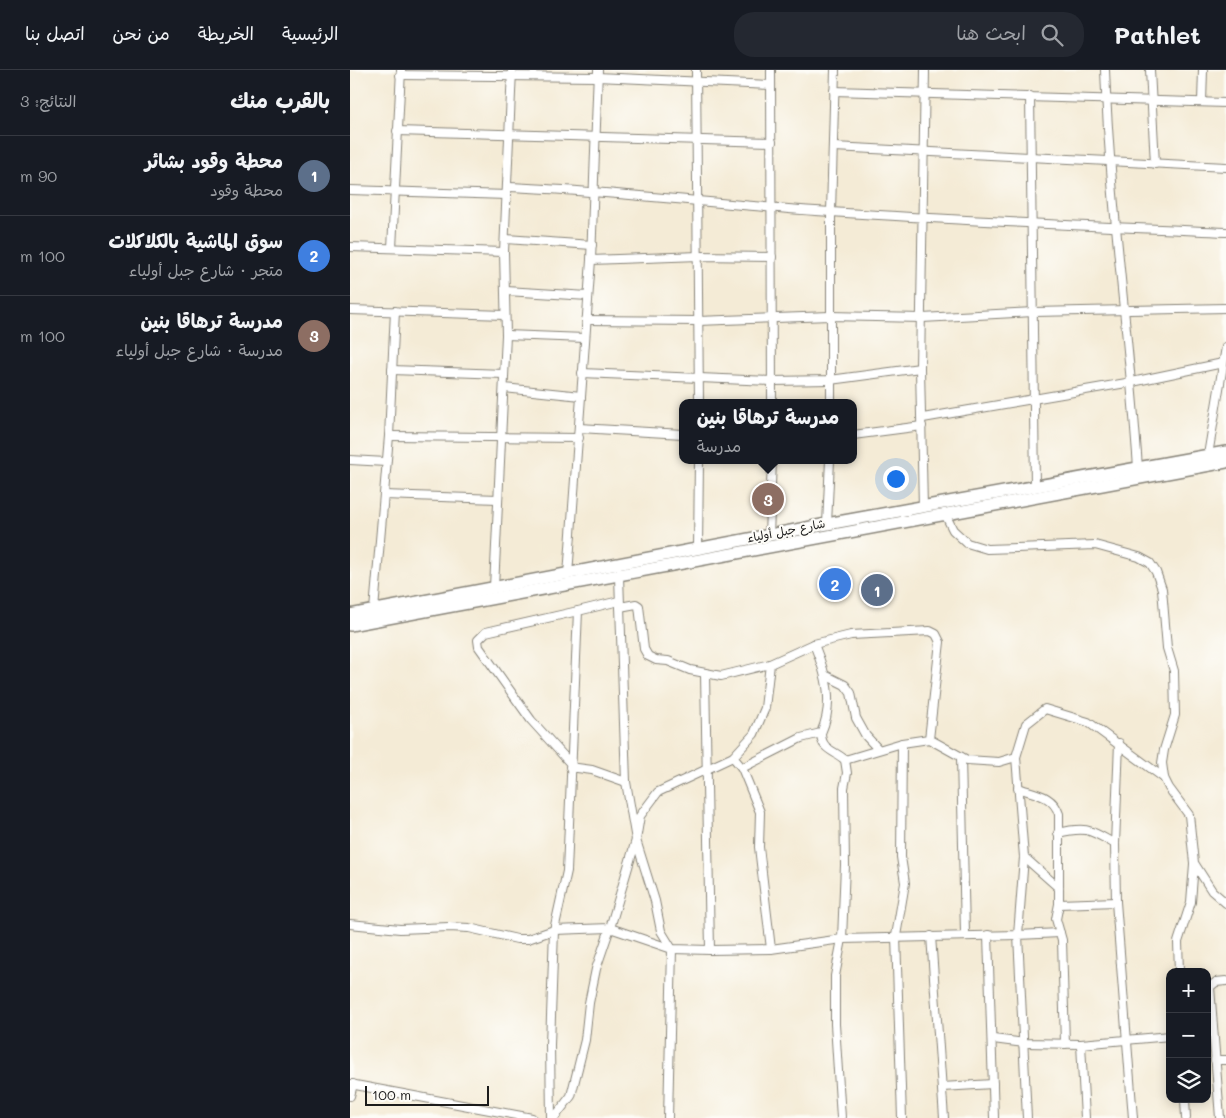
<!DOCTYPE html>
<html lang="ar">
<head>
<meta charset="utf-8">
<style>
  :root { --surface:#171b24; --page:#242831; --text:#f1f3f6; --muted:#9ea1a6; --line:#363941; --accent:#1f6fb2 }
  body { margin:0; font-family:Mali,"Playpen Sans Arabic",sans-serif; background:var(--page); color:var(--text); direction:rtl }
  .controls { position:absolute; right:15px; bottom:15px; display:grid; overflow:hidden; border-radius:10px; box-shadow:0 2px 12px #0003 }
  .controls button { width:45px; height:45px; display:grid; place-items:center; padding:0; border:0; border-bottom:1px solid var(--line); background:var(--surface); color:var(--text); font:25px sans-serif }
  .scale { position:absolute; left:15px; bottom:12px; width:124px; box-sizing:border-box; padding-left:5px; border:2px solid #1c1c1c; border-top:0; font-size:14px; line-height:18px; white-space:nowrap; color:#1c1c1c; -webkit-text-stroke:4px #fdfcf7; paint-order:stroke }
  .you { position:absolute; left:545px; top:408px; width:18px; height:18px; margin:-12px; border:4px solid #fff; border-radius:50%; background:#1a73e8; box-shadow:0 0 0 8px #1a73e833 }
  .badge { display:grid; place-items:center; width:32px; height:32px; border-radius:50%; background:var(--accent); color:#fff; font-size:16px; font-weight:700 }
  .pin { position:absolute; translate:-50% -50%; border:2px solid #fff; box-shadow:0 1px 5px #0006 }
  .popup { position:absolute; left:329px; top:329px; width:178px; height:65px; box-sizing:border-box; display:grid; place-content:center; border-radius:10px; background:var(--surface); filter:drop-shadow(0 1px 4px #0005); font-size:16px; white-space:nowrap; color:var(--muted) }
  .popup b { font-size:19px; color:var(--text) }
  .popup::after { content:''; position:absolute; left:50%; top:100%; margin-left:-10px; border:10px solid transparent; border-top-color:var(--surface) }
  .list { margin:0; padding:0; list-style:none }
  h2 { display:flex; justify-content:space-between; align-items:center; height:65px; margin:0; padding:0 20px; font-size:21px }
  h2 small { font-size:16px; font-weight:400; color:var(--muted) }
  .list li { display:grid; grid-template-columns:32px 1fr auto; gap:15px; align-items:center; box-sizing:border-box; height:80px; padding:0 20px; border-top:1px solid var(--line) }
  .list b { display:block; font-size:19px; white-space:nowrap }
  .list p { margin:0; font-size:16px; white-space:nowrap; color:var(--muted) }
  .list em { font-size:16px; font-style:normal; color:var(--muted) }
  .icon { flex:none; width:28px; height:28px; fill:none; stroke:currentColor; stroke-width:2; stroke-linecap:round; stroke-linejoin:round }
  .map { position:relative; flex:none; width:876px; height:1048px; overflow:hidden; direction:ltr }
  header { display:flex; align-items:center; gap:30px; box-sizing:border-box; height:70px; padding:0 25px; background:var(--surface); border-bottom:1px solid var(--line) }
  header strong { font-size:24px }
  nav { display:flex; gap:28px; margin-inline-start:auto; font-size:18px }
  .search { width:350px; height:45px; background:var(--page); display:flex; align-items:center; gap:12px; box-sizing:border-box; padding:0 18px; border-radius:20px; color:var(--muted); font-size:19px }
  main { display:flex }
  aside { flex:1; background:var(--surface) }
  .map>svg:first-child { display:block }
</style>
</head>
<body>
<header>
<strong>Pathlet</strong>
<div class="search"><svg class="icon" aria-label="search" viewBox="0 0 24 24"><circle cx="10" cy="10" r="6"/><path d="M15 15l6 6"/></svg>ابحث هنا</div>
<nav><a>الرئيسية</a><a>الخريطة</a><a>من نحن</a><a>اتصل بنا</a></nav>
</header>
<main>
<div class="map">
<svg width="876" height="1048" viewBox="0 0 876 1048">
  <rect width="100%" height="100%" fill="#fdfcf7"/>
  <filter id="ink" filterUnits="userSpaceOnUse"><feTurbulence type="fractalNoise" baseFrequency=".02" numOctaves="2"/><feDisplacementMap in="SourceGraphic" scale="10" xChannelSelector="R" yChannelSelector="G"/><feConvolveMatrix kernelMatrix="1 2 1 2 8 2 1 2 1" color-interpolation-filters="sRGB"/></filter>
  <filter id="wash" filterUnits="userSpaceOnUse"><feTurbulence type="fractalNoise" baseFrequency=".0096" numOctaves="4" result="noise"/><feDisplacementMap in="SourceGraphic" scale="20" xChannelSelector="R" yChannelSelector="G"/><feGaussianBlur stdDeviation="1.12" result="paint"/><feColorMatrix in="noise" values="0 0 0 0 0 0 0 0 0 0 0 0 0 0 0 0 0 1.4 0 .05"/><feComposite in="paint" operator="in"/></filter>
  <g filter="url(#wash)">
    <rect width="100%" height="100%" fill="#f4ebd6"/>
  </g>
  <g filter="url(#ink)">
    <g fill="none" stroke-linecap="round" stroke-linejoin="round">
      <defs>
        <g id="street">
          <polyline points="346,0 349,333"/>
          <polyline points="421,0 422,333"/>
          <path d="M755 0C760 133 779 265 788 398"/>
          <polyline points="800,0 805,94"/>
          <polyline points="50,5 247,7 420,15"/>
          <polyline points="484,21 876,33"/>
          <polyline points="680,26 685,417"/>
          <polyline points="852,32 853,0"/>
          <polyline points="47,61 422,72"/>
          <polyline points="484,77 876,97"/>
          <path d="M157 117C265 121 373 135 481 142 612 151 744 156 876 162"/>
          <polyline points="0,120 157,125"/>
          <polyline points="156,169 242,175"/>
          <polyline points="0,177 154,182"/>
          <polyline points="42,178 51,0"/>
          <polyline points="241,190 349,186 422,187"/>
          <polyline points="156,221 238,226"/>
          <polyline points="0,240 155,245"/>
          <polyline points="236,250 348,251 480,246 572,248 684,242 876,238"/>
          <polyline points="156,265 235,268"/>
          <polyline points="42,300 154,304"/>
          <polyline points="232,303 422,311 480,310 570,298"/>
          <polyline points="154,318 231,326"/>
          <polyline points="481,333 481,142 485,0"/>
          <polyline points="573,348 782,312 873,293"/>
          <polyline points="229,358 333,364"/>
          <polyline points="503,365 572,356"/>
          <polyline points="39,366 229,368"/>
          <polyline points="858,385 876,277"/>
          <polyline points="0,390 36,392"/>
          <polyline points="34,425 148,429"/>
          <polyline points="573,438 570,298 575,0"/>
          <polyline points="595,444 603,460 617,473 637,479 745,475 789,487 800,493 806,502 812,519 817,578 824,601 825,645 814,680 812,693 814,708 819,718 839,745 844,793 862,821 876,833"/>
          <polyline points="477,454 480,390"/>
          <polyline points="419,465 422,390"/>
          <polyline points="348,479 349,390"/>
          <polyline points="218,505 241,190 248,0"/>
          <polyline points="269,506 276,712 286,770 305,831 311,861 322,879 318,1048"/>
          <polyline points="144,518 156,265 154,182 162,0"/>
          <polyline points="270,537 286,534 289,536 294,579 298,586 306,590 318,591 340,600 371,606 420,594"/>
          <polyline points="24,540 39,366 45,241"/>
          <polyline points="355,604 360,880"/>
          <polyline points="477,606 495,615 501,623 506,648 516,666 528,679"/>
          <path d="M471 663C471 680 484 680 495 690L497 703 494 718 495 795 492 869 485 906V954L491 1048"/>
          <polyline points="552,673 551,787 555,813 546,866 552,1048"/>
          <polyline points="769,673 765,774 766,832 783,1048"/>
          <polyline points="383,687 392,698 410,742 409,777 421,879"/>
          <polyline points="611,687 615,864"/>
          <polyline points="495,690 552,673 579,669 617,690 649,692 666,687 676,654 695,639 738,652 814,708"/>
          <polyline points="220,693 181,650 129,577 128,570 136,562 228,541"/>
          <polyline points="220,697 242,700 276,712"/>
          <path d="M392 698 451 668 471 663C485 632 476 604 464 574"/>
          <path d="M668 718C685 724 703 725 709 744V834L706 849 712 870 715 974"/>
          <path d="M708 763C737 756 740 760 765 774"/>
          <polyline points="674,787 709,818"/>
          <polyline points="709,834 766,832"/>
          <polyline points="0,854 50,859 99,857 119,858 167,869 178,869 204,860 260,858 286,770 290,746 308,722 383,687 404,664 415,638 420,594 464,574 501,565 580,561 586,564 590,572 579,669"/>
          <polyline points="638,865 644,1048"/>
          <polyline points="581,866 594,1048"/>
          <polyline points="829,902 828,872 841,832 844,794"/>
          <polyline points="643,969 675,973 731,974 820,966"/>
          <polyline points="731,974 735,1048"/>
          <polyline points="865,990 876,990"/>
          <polyline points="0,1014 182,1048"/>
          <polyline points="592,1017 643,1014"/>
          <polyline points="0,1026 3,1014"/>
          <polyline points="835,1029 836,1048"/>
          <polyline points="201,1048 200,975 204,860 217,801 228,541 269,531"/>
          <polyline points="204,1048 221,1026 235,970 239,933 246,899 260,858 322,879 360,880 421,879 492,869 668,865 674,787 666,687"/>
          <polyline points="677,1048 668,865 710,863"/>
          <polyline points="870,1048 860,917 866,912 876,911"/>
        </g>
        <g id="primary">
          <polyline points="0,545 477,454 876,382"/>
          <polyline points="0,555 876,392"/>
        </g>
      </defs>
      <!-- street casing -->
      <use href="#street" stroke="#888479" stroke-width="10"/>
      <!-- primary casing -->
      <use href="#primary" stroke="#888479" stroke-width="14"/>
      <!-- street -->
      <use href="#street" stroke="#fff" stroke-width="8"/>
      <!-- primary -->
      <use href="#primary" stroke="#fff" stroke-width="11"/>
    </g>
  </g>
  <g text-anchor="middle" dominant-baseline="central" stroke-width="4" stroke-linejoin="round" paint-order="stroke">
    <!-- street labels -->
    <g font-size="12" fill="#1c1c1c" stroke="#fdfcf7">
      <text transform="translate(436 460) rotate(-11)">شارع جبل أولياء</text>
    </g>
  </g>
</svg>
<div class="controls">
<button>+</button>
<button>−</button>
<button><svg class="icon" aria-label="layers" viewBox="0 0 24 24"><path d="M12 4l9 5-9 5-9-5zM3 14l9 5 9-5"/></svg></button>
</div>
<div class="scale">100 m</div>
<div class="you"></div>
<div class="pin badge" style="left:527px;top:520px;background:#5c6f8a">1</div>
<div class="pin badge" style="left:485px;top:514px;background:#3f7fe0">2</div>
<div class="pin badge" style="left:418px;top:429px;background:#8d6e63">3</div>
<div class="popup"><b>مدرسة ترهاقا بنين</b>مدرسة</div>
</div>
<aside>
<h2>بالقرب منك<small>النتائج: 3</small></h2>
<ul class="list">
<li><span class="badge" style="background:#5c6f8a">1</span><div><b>محطة وقود بشائر</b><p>محطة وقود</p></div><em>90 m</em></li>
<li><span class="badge" style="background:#3f7fe0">2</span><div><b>سوق الماشية بالكلاكلات</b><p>متجر · شارع جبل أولياء</p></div><em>100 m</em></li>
<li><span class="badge" style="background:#8d6e63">3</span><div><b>مدرسة ترهاقا بنين</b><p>مدرسة · شارع جبل أولياء</p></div><em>100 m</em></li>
</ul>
</aside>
</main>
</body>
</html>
